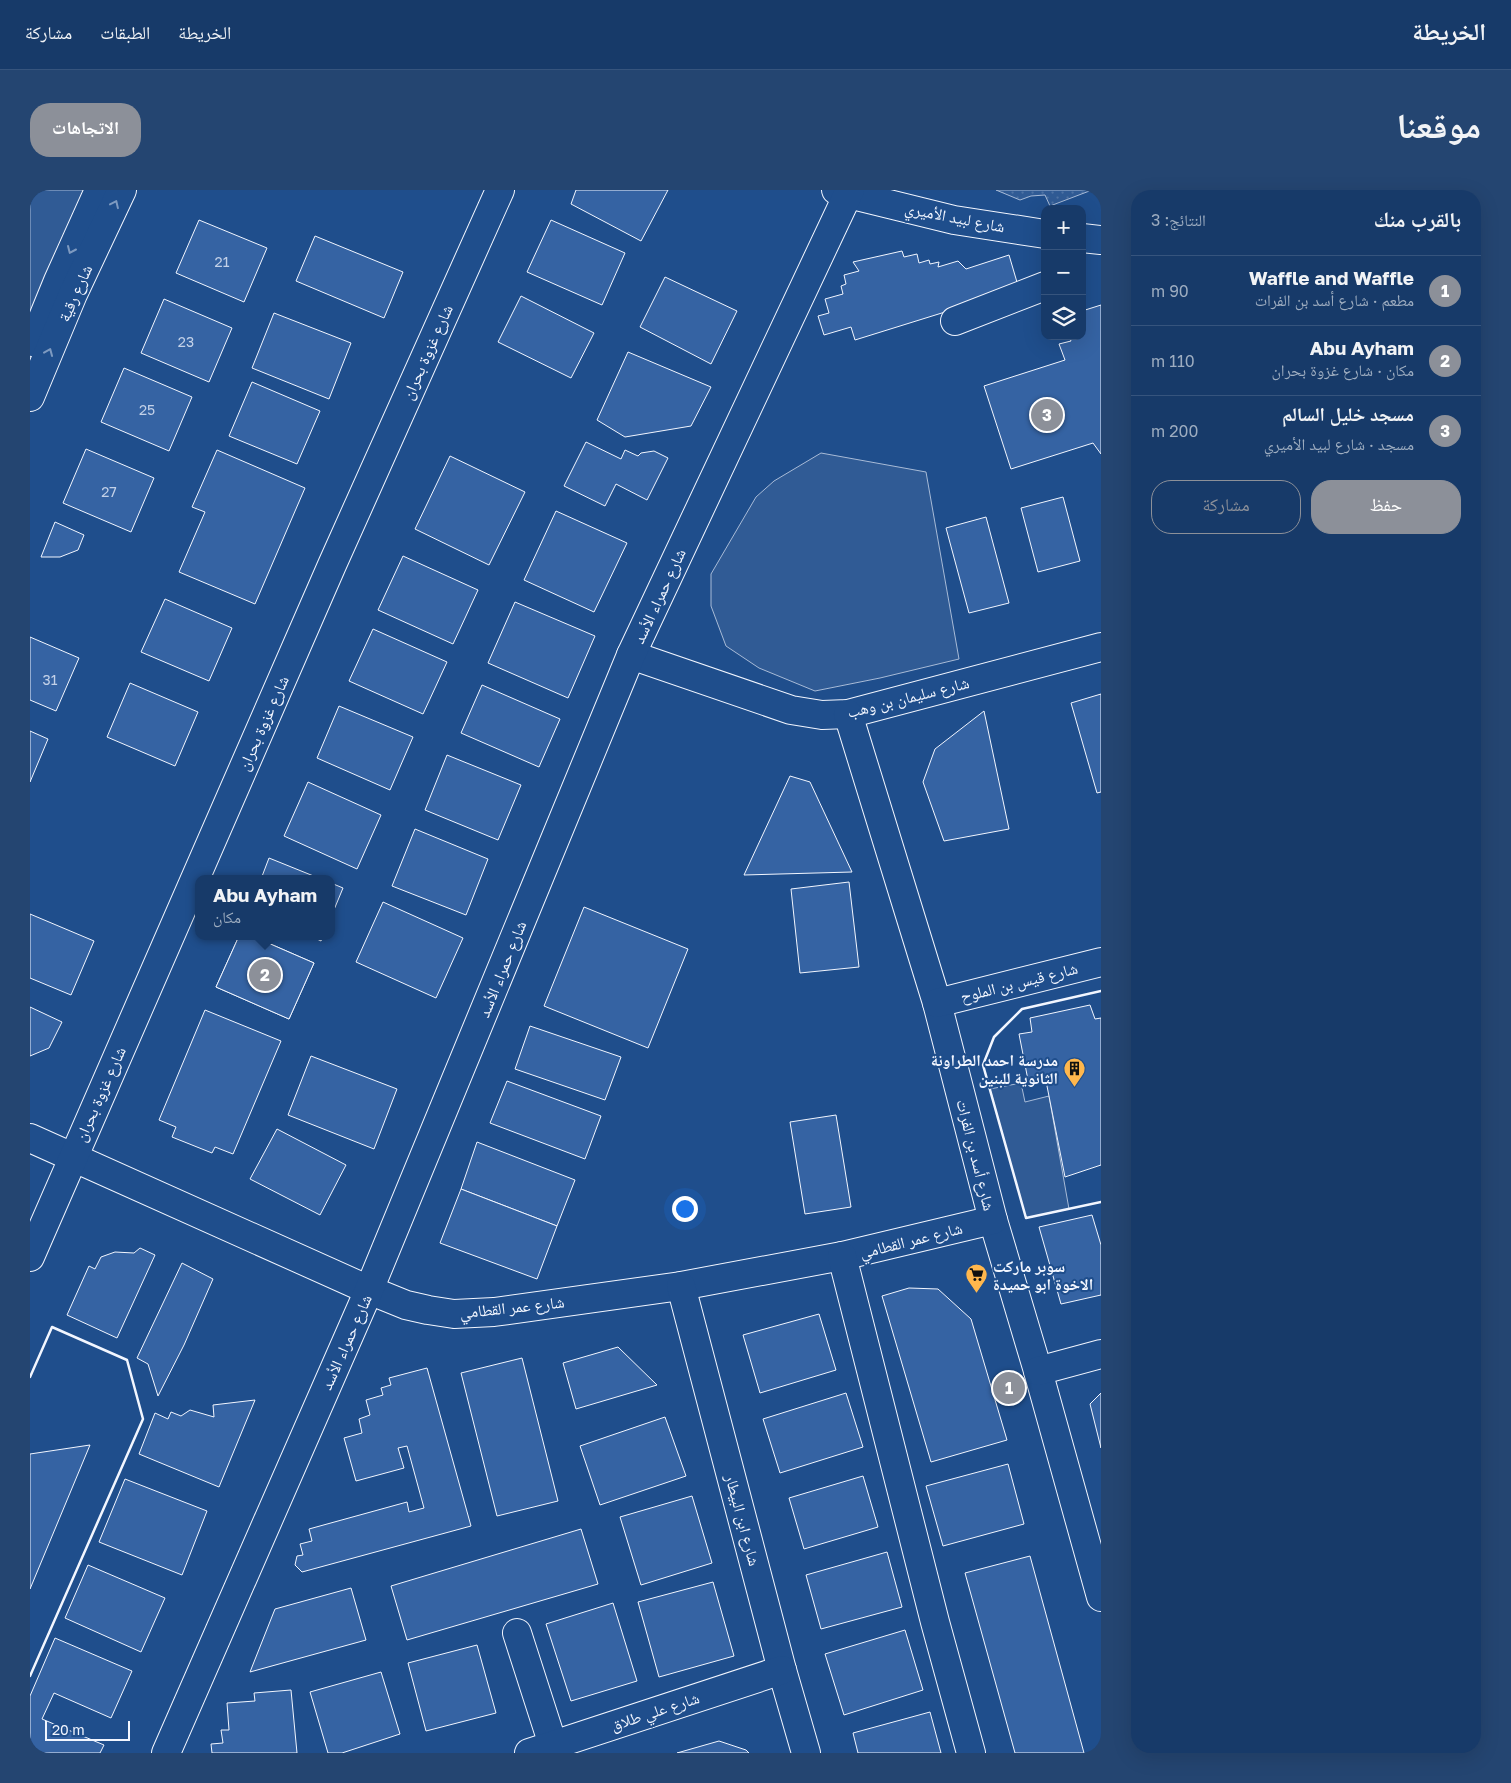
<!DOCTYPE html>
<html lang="ar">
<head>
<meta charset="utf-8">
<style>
  :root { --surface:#173a69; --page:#244571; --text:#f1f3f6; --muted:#9eadc0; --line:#36547d; --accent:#8c9099 }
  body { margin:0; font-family:"Golos Text","Noto Naskh Arabic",sans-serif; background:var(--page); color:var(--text); direction:rtl }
  .controls { position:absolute; right:15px; top:15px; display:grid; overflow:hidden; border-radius:10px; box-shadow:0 5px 20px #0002 }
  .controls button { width:45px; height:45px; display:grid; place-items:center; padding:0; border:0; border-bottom:1px solid var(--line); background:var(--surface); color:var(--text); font:25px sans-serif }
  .scale { position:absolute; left:15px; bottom:12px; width:85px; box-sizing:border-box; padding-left:5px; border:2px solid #f2f6ff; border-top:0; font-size:14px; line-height:18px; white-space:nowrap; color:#f2f6ff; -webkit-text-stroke:4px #1f4e8c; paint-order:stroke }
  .you { position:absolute; left:654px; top:1018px; width:18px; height:18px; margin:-12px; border:4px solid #fff; border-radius:50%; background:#1a73e8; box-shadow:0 0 0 8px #1a73e833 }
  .badge { display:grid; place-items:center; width:32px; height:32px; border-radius:50%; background:var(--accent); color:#fff; font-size:16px; font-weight:700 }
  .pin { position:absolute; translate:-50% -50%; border:2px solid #fff; box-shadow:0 1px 5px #0006 }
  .popup { position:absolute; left:165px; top:685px; width:140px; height:65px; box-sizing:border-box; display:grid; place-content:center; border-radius:10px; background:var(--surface); filter:drop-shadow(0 1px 4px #0005); font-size:16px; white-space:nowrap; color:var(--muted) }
  .popup b { font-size:19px; color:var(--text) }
  .popup::after { content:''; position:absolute; left:50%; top:100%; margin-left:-10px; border:10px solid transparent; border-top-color:var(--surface) }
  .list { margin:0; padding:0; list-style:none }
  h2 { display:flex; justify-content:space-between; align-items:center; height:65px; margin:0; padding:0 20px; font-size:21px }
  h2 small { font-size:16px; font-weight:400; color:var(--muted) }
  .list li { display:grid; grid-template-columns:32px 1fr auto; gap:15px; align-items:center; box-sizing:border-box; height:70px; padding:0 20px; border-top:1px solid var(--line) }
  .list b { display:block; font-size:19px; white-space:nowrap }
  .list p { margin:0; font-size:16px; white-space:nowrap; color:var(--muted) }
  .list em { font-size:16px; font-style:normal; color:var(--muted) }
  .actions { display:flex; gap:10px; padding:15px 20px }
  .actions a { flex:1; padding:11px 0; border:1px solid var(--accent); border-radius:20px; text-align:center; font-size:18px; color:var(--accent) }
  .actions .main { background:var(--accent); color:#fff }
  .icon { flex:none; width:28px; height:28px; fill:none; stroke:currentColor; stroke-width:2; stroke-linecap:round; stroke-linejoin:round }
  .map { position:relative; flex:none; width:1071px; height:1563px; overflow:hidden; direction:ltr; border-radius:20px }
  header { display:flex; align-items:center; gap:30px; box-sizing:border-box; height:70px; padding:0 25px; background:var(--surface); border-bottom:1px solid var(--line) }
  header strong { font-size:24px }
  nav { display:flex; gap:28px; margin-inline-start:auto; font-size:18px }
  .intro { display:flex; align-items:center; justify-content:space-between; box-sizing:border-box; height:120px; padding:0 30px }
  h1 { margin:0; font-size:35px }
  .button { padding:12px 22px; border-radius:20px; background:var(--accent); color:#fff; font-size:18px; font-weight:700 }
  main { display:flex; gap:30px; padding:0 30px }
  aside { flex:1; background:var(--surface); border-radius:20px; box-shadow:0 5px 20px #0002 }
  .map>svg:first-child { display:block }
</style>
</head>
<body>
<header>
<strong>الخريطة</strong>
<nav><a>الخريطة</a><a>الطبقات</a><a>مشاركة</a></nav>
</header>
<div class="intro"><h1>موقعنا</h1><a class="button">الاتجاهات</a></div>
<main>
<aside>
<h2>بالقرب منك<small>النتائج: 3</small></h2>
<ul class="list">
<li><span class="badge">1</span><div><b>Waffle and Waffle</b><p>مطعم · شارع أسد بن الفرات</p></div><em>90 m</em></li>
<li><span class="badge">2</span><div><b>Abu Ayham</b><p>مكان · شارع غزوة بحران</p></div><em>110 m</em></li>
<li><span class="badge">3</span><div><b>مسجد خليل السالم</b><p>مسجد · شارع لبيد الأميري</p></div><em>200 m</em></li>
</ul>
<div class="actions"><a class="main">حفظ</a><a>مشاركة</a></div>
</aside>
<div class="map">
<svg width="1071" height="1563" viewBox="0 0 1071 1563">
  <defs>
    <pattern id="park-dots" width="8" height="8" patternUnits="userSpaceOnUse" patternTransform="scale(1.25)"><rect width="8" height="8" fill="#305b95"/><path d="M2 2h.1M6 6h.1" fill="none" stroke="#4e73a5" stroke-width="1.8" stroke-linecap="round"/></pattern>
  </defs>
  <rect width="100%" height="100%" fill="#1f4e8c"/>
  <!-- built -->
  <g fill="#305b95" stroke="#a8bbd7">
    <polygon points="0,0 59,0 0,138"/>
    <polygon points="791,263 896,282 929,469 850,488 785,501 729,478 696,456 681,416 681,384 726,307 744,291"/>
    <polygon points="991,893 995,912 1019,906 1039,1019 996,1028 960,899"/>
  </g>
  <!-- park -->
  <polygon fill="url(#park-dots)" stroke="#a8bbd7" points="966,0 1062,0 1020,16 1015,5 1001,6 990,10"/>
  <!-- building -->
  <g fill="#3563a3" stroke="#f2f6ff">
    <polygon points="546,0 638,0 611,51 541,14"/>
    <polygon points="169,30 237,58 214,112 146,83"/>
    <polygon points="521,30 595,63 572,115 497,82"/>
    <polygon points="285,46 373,82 354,128 266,91"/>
    <polygon points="872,61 874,67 887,64 889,73 899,70 900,74 909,72 908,77 928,71 936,79 979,65 989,99 825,150 821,137 794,145 788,126 799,123 795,109 813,104 811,96 816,94 814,85 829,81 823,72"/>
    <polygon points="635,87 707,121 681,174 610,137"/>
    <polygon points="491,106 564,143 541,188 468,152"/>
    <polygon points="134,109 202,138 179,192 111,163"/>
    <polygon points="1071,115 1071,264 1063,253 981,279 954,196 1035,170 1029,154 1041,151 1039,146 1052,146 1052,121"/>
    <polygon points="244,123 321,153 299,209 222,178"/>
    <polygon points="598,162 681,197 661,236 595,247 567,230"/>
    <polygon points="94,178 162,207 139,261 71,232"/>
    <polygon points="222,192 290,221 267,274 199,246"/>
    <polygon points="556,252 591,269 595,260 608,266 611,263 624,261 638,268 617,310 586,294 575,316 534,296"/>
    <polygon points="56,259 124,288 101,342 33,313"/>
    <polygon points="187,260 275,298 225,414 149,382 175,322 162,317"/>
    <polygon points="420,266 495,302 459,375 385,339"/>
    <polygon points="1033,307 1050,371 1008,382 991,318"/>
    <polygon points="526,321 597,353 564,422 494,390"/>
    <polygon points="956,327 979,413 939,423 916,338"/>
    <polygon points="25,332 54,345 48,360 30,367 11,367"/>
    <polygon points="373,366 448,400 423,454 348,420"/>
    <polygon points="135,409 202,438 179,491 111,462"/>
    <polygon points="485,412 565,446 538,508 458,473"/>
    <polygon points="343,439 417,472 393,524 319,491"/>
    <polygon points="0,447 49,468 26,521 0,510"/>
    <polygon points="100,493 168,522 145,576 77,547"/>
    <polygon points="452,495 530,529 509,577 431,543"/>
    <polygon points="1071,504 1071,602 1067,603 1041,513"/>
    <polygon points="309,516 383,547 360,600 287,568"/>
    <polygon points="954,521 979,639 914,651 893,592 905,559"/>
    <polygon points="0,541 18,549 0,592"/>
    <polygon points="417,565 491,595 468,650 395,620"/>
    <polygon points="760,586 780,592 822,682 714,685"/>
    <polygon points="278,592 351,625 327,679 254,646"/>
    <polygon points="385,639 458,669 436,725 362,696"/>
    <polygon points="239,668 291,689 231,689"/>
    <polygon points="819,692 829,777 770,783 761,699"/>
    <polygon points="301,693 313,698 301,727"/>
    <polygon points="353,712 433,748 406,808 326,772"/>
    <polygon points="554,717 658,759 618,858 514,816"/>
    <polygon points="0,724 64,751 41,805 0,788"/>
    <polygon points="209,746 222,746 284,773 259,829 186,797"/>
    <polygon points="209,746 222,746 284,773 259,829 186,797"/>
    <polygon points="281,746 293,746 291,751"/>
    <polygon points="1060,815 1065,829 1071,828 1071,975 1035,987 1015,886 998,890 989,844 1002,842 1000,828"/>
    <polygon points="0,817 32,832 19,858 0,866"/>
    <polygon points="175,820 251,851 203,964 185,957 182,963 142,947 146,937 129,930"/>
    <polygon points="500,836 591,867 575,910 485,879"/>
    <polygon points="281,866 367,899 344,959 258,925"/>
    <polygon points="477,891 571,926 555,969 460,933"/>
    <polygon points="806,925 821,1017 775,1024 760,932"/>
    <polygon points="247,939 316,975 290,1025 220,989"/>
    <polygon points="447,952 545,990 527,1036 431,999"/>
    <polygon points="431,999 527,1036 507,1089 410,1053"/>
    <polygon points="1062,1025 1071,1055 1071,1105 1031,1114 1009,1037"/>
    <polygon points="110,1058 125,1065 87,1148 37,1125 59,1076 65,1079 71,1067 85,1062 104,1063"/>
    <polygon points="152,1073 183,1089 154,1155 128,1206 118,1174 107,1168"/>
    <polygon points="879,1098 908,1099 941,1129 977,1250 901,1272 852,1106"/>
    <polygon points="789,1124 806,1180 730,1203 713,1145"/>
    <polygon points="588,1157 627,1195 546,1219 533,1173"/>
    <polygon points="492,1168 528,1311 467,1326 431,1183"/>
    <polygon points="397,1178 441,1336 272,1382 265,1375 267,1366 273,1365 270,1354 282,1351 279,1339 377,1312 379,1322 394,1318 377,1256 368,1258 374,1278 326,1291 314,1248 332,1243 329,1229 340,1225 336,1210 353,1205 351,1198 361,1195 359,1188"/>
    <polygon points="816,1203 833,1257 750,1283 733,1229"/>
    <polygon points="1071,1203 1071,1258 1060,1214"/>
    <polygon points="225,1210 189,1297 109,1264 125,1223 138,1229 141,1222 151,1226 160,1220 184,1227 183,1215"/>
    <polygon points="635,1227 656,1286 570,1315 550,1256"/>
    <polygon points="60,1255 0,1399 0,1264"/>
    <polygon points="978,1274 994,1334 913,1356 896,1296"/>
    <polygon points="833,1286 848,1337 774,1359 759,1308"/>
    <polygon points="95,1289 177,1321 152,1385 69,1352"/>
    <polygon points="662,1306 682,1373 611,1395 590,1327"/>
    <polygon points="551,1339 568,1394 377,1450 361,1396"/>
    <polygon points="857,1362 872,1417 791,1439 776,1385"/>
    <polygon points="1000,1366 1054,1563 985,1563 935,1383"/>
    <polygon points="58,1375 135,1408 111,1462 35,1428"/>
    <polygon points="683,1392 704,1466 629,1487 608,1412"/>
    <polygon points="321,1398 336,1450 220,1482 245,1419"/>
    <polygon points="583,1413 607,1491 541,1511 516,1434"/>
    <polygon points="875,1440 893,1500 814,1525 795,1464"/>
    <polygon points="25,1448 102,1481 81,1528 24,1503 12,1529 74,1555 70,1563 0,1563 0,1506"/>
    <polygon points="447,1455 466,1523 396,1541 378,1473"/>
    <polygon points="351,1482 370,1544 312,1563 298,1563 280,1502"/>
    <polygon points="261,1500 267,1563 182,1563 181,1554 193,1553 191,1540 199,1540 197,1513 225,1511 224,1503"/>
    <polygon points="900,1522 911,1563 828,1563 823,1543"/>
    <polygon points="689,1551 716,1560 719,1563 647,1563"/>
  </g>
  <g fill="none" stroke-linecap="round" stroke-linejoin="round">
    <defs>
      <g id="minor">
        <polyline points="806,0 818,4 924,30 1015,44"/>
        <polyline points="1052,48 1071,50"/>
        <polyline points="925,131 1015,96"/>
        <polyline points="3,152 28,91 69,0"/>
        <polyline points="0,207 43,104 92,0"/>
        <polyline points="601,465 761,520 792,525 818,524 1071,457"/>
        <polyline points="818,524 907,813 963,1030 1008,1181 1071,1407"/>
        <polyline points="907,813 1071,772"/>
        <polyline points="0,948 339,1100 376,1115 398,1120 424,1124 464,1122 651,1096 812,1066 963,1030"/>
        <polyline points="812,1066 905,1432 941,1563"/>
        <polyline points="0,1067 302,375 470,0"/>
        <polyline points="651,1096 752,1480 776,1563"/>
        <polyline points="1008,1181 1071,1164"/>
        <polyline points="487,1443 523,1555"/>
        <polyline points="136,1563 339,1100 601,465 820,0"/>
        <polyline points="499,1563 752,1480"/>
      </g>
    </defs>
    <!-- minor casing -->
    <use href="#minor" stroke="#f2f6ff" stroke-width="30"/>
    <!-- minor -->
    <use href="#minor" stroke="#1f4e8c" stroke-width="28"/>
    <!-- wall -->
    <g stroke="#f2f6ff" stroke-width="2.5">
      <polyline points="1071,801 992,819 964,847 953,875 996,1028 1071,1012"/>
      <polyline points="0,1187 22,1137 97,1170 113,1229 0,1486"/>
    </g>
  </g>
  <!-- one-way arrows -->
  <defs><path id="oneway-chevron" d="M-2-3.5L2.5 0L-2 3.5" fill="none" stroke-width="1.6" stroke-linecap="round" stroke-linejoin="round" transform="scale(1.25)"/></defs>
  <g stroke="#7e9ac0">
    <use href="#oneway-chevron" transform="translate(85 14) rotate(-65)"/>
    <use href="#oneway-chevron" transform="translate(41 60) rotate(114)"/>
    <use href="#oneway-chevron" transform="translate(19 162) rotate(-67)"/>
  </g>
  <!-- icons -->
  <defs>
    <symbol id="building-pin" viewBox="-11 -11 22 30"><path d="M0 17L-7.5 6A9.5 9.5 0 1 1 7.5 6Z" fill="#ffb74d" stroke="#1f4e8c"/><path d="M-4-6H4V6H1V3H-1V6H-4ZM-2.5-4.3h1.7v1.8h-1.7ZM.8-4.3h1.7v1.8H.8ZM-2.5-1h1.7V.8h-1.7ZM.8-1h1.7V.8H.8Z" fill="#111"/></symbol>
    <symbol id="supermarket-pin" viewBox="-11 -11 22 30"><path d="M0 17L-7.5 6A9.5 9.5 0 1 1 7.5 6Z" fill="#ffb74d" stroke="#1f4e8c"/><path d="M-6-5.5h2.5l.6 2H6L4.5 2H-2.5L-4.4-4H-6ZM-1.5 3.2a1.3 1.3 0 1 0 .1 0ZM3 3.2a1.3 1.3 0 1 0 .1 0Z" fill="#111"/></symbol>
  </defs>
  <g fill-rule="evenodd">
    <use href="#building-pin" x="1032" y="866" width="25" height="34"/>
    <use href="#supermarket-pin" x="934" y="1072" width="25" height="34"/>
  </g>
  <g text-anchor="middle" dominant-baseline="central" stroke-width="4" stroke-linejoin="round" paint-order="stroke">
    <!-- number labels -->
    <g font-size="14" fill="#c3d1e8">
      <text x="192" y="71">21</text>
      <text x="156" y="151">23</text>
      <text x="117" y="219">25</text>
      <text x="79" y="301">27</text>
      <text x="20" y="489">31</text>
    </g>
    <!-- street labels -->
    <g font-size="16" fill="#f2f6ff" stroke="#1f4e8c">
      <text transform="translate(925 27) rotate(11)">شارع لبيد الأميري</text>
      <text transform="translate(45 103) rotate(-66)">شارع رقية</text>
      <text transform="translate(397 162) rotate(-66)">شارع غزوة بحران</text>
      <text transform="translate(629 406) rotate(-65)">شارع حمراء الأسد</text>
      <text transform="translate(878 507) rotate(-14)">شارع سليمان بن وهب</text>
      <text transform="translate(233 533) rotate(-66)">شارع غزوة بحران</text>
      <text transform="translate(472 779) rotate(-68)">شارع حمراء الأسد</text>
      <text transform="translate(989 792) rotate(-14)">شارع قيس بن الملوح</text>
      <text transform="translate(70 904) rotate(-66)">شارع غزوة بحران</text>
      <text transform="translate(946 965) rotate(76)">شارع أسد بن الفرات</text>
      <text transform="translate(881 1050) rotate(-14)">شارع عمر القطامي</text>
      <text transform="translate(482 1117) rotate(-6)">شارع عمر القطامي</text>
      <text transform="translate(316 1152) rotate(-66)">شارع حمراء الأسد</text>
      <text transform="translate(713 1330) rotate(75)">شارع ابن البيطار</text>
      <text transform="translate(625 1521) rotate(-18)">شارع علي طلاق</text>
    </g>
    <!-- poi labels -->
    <g font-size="16" font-weight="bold" fill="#f2f6ff" stroke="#1f4e8c" text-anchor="end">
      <text x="1028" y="870">مدرسة احمد الطراونة<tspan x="1028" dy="18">الثانوية للبنين</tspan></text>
      <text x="963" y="1076" text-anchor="start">سوبر ماركت<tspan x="963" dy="18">الاخوة ابو حميدة</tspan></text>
    </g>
  </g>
</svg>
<div class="controls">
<button>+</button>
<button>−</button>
<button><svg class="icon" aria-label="layers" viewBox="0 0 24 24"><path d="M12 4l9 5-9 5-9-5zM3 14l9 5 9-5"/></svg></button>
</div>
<div class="scale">20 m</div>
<div class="you"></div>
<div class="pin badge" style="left:979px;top:1198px">1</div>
<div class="pin badge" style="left:235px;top:785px">2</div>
<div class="popup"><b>Abu Ayham</b>مكان</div>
<div class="pin badge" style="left:1017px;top:225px">3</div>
</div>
</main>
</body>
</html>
